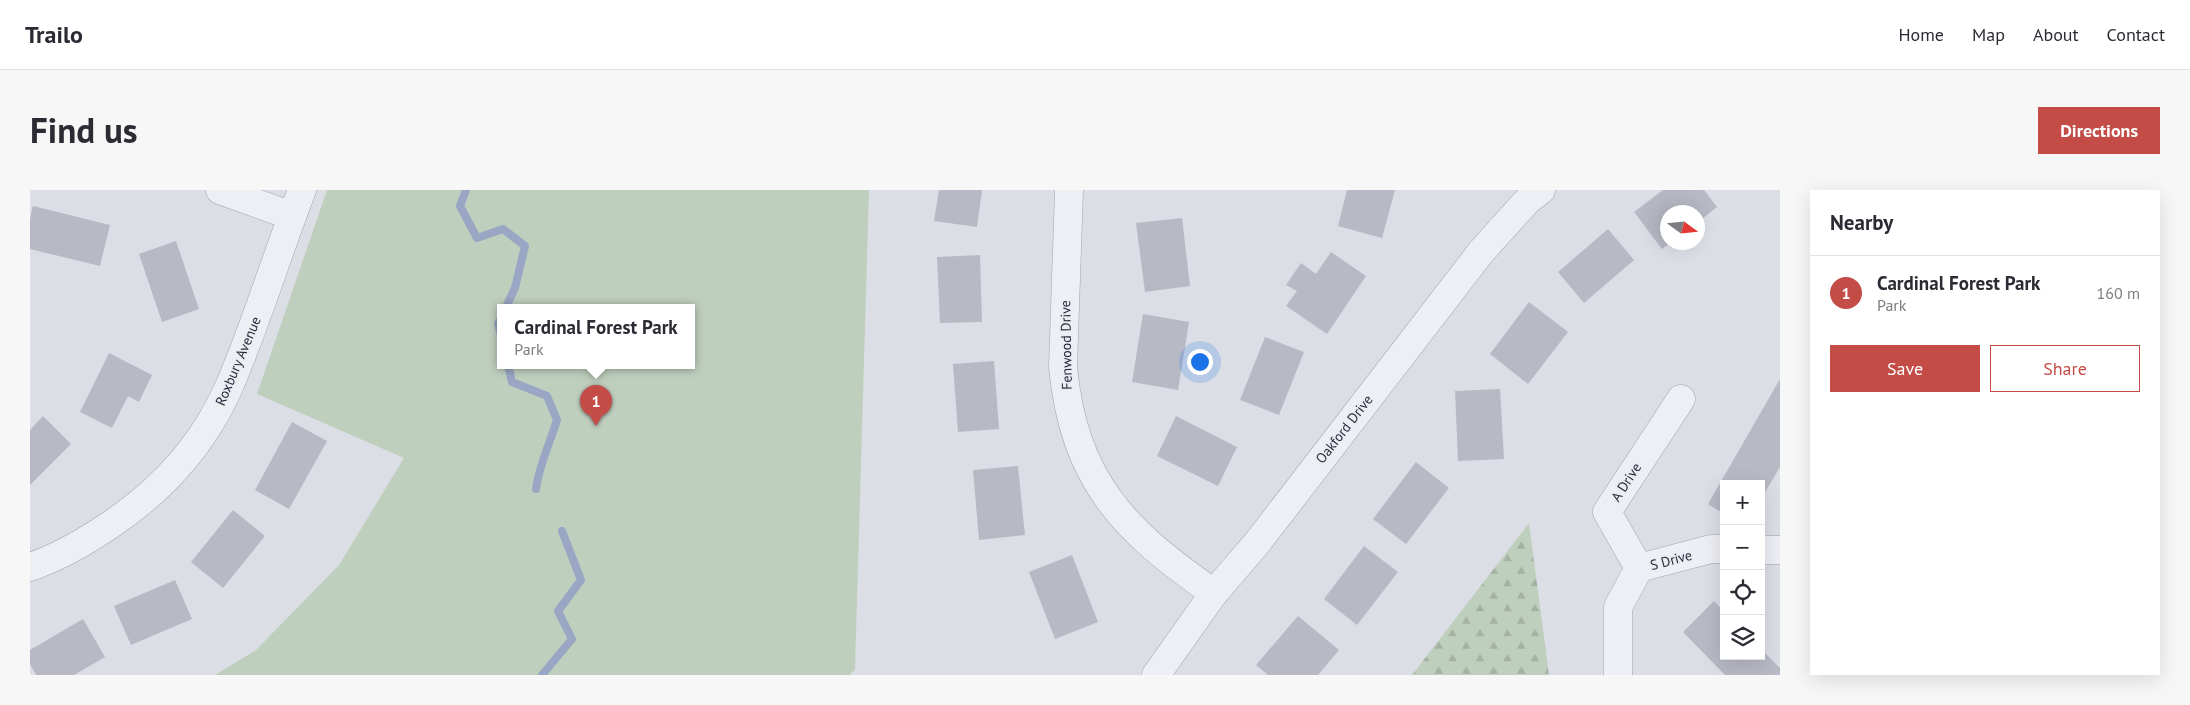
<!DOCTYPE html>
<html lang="en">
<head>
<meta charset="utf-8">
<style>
  :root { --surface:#fff; --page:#f7f7f7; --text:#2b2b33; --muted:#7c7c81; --line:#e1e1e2; --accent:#c44c47 }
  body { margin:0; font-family:"PT Sans",sans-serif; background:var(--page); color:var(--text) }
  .controls { position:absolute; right:15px; bottom:15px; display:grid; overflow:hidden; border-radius:0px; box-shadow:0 5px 20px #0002 }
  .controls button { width:45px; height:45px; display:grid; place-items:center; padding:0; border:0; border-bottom:1px solid var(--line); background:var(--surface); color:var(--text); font:25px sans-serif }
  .compass { position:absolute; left:1630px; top:15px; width:45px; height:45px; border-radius:50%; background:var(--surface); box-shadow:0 5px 20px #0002; rotate:105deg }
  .you { position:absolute; left:1169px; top:171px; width:18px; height:18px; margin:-12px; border:4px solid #fff; border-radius:50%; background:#1a73e8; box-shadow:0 0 0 8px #1a73e833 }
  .badge { display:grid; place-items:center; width:32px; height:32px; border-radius:50%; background:var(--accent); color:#fff; font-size:16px; font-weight:700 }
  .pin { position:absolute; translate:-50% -41px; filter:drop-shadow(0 1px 2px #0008) }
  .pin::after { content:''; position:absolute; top:26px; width:18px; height:15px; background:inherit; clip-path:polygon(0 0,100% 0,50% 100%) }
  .popup { position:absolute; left:467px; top:114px; width:198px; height:65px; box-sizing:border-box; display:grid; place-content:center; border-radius:0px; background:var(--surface); filter:drop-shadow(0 1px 4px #0005); font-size:16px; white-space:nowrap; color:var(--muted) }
  .popup b { font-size:19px; color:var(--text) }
  .popup::after { content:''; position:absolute; left:50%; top:100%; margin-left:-10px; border:10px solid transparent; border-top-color:var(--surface) }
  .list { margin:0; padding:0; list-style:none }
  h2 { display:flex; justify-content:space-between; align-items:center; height:65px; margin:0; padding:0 20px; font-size:21px }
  h2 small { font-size:16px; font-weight:400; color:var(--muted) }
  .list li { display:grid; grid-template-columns:32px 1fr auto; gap:15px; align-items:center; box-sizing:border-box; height:75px; padding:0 20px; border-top:1px solid var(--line) }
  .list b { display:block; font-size:19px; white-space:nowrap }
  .list p { margin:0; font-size:16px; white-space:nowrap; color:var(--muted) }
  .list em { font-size:16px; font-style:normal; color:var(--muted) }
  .actions { display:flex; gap:10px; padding:15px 20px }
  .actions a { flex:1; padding:11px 0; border:1px solid var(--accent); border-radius:0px; text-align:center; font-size:18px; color:var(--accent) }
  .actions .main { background:var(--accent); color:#fff }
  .icon { flex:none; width:28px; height:28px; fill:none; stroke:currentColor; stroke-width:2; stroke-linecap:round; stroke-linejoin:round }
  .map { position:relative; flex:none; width:1750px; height:485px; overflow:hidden; border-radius:0px }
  header { display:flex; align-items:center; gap:30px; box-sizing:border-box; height:70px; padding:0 25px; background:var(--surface); border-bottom:1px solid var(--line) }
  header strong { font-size:24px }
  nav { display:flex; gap:28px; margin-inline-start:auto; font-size:18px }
  .intro { display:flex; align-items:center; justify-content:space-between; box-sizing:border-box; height:120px; padding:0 30px }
  h1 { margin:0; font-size:35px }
  .button { padding:12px 22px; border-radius:0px; background:var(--accent); color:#fff; font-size:18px; font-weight:700 }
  main { display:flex; gap:30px; padding:0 30px }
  aside { flex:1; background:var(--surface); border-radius:0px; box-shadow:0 5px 20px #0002 }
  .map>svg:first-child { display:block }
</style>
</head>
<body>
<header>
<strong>Trailo</strong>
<nav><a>Home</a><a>Map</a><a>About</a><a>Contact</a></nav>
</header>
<div class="intro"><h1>Find us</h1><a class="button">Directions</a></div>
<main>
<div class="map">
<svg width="1750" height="485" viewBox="0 0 1750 485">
  <defs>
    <pattern id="forest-firs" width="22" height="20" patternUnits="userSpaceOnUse" patternTransform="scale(1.25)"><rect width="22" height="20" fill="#bfcfbe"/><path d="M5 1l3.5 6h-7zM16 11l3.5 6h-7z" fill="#a4b2a4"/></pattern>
  </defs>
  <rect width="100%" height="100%" fill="#dcdee5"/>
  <!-- forest -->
  <polygon fill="url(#forest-firs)" points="1499,333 1519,485 1382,485"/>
  <!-- green -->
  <path fill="#bfcfbe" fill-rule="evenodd" d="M297 0H839L825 479 820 485H185L226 460 309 375 374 268 227 204ZM661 117V175H471V117Z"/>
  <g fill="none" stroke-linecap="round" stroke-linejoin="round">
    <!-- stream -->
    <g stroke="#99a6c4" stroke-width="8">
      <polyline points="436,0 430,16 447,48 473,39 495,56 485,98 476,117"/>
      <polyline points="471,128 468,134 471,145"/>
      <path d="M478 175 482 192 517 206 527 230C520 253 509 275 506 299"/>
      <polyline points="512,485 542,449 528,421 551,390 532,341"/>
    </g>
  </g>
  <!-- building -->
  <g fill="#b7b9c5">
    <polygon points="909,0 952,0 947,37 904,31"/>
    <polygon points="1317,0 1365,0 1352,48 1308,36"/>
    <polygon points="1633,0 1674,0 1687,17 1668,32 1668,22 1638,22 1638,52 1641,52 1632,59 1604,22"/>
    <polygon points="3,16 80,35 70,76 0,59 0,29"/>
    <polygon points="1152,28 1160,96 1115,102 1106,33"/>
    <polygon points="1578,39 1604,70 1554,113 1528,82"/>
    <polygon points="146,51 169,119 132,132 109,64"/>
    <polygon points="1301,62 1336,86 1297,144 1256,116 1267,101 1256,95 1271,73 1286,84"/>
    <polygon points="950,65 952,132 910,133 907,67"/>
    <polygon points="1499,112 1538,142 1498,194 1460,164"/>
    <polygon points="1113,124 1159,132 1148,200 1102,192"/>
    <polygon points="1235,147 1274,162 1249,225 1210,210"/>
    <polygon points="79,163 122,185 109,212 98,206 82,238 50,222"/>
    <polygon points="964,171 969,239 928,242 923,174"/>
    <polygon points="1750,189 1750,277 1731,309 1731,294 1694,294 1694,324 1678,314"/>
    <polygon points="1470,199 1474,269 1428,271 1425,201"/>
    <polygon points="13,226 41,254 0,295 0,240"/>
    <polygon points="1146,226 1207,257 1188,296 1127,266"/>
    <polygon points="262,232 297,251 259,319 225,300"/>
    <polygon points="1386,272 1419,298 1376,354 1343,329"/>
    <polygon points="988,276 995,345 949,350 943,280"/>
    <polygon points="203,320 235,346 193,398 161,372"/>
    <polygon points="1334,356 1368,382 1327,435 1294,409"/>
    <polygon points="1042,365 1068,432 1025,449 999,382"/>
    <polygon points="145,390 162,429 101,455 84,416"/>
    <polygon points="1684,411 1694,421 1694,466 1731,466 1731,459 1750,478 1750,485 1695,485 1653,442"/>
    <polygon points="1268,426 1309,460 1288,485 1238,485 1226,475"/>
    <polygon points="53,429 75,467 44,485 6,485 0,474 0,460"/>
  </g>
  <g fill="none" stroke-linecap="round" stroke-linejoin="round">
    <defs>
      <g id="minor">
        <polyline points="190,0 262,26"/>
        <path d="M1039 0 1033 177C1044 291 1094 341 1184 403"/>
        <polyline points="1731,360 1750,360"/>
        <path d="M0 377C29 367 55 352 80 335 120 308 155 274 180 233 195 209 205 183 215 157 235 105 252 52 272 0"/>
        <polyline points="1609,378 1577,322 1651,209"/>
        <polyline points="1126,485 1184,403 1227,353 1451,62 1497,11 1511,0"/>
        <polyline points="1588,485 1588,417 1609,378 1681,359 1694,359"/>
      </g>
    </defs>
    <!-- minor casing -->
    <use href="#minor" stroke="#a2a4ae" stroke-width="29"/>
    <!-- minor -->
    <use href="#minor" stroke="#eeeff4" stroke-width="28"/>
  </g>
  <g text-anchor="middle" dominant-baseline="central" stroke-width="4" stroke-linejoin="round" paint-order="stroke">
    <!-- street labels -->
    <g font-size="14" fill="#272a3a" stroke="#ebedf3">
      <text transform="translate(1036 155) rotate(-91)">Fenwood Drive</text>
      <text transform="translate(208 171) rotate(-67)">Roxbury Avenue</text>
      <text transform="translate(1314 239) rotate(-52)">Oakford Drive</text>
      <text transform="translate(1596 292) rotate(-57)">A Drive</text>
      <text transform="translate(1641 370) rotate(-15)">S Drive</text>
    </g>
  </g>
</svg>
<div class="controls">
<button>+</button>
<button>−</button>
<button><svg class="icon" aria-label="locate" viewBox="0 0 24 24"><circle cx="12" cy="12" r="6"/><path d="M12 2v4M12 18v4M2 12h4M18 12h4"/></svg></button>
<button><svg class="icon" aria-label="layers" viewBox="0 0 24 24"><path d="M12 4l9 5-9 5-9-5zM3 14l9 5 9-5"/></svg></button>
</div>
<svg class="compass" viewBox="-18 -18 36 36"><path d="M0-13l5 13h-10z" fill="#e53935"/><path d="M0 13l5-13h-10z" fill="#7c7c81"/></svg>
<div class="you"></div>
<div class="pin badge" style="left:566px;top:236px">1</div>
<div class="popup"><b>Cardinal Forest Park</b>Park</div>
</div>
<aside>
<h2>Nearby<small></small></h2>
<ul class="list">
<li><span class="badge">1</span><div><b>Cardinal Forest Park</b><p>Park</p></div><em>160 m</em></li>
</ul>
<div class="actions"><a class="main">Save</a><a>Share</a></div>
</aside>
</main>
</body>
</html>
